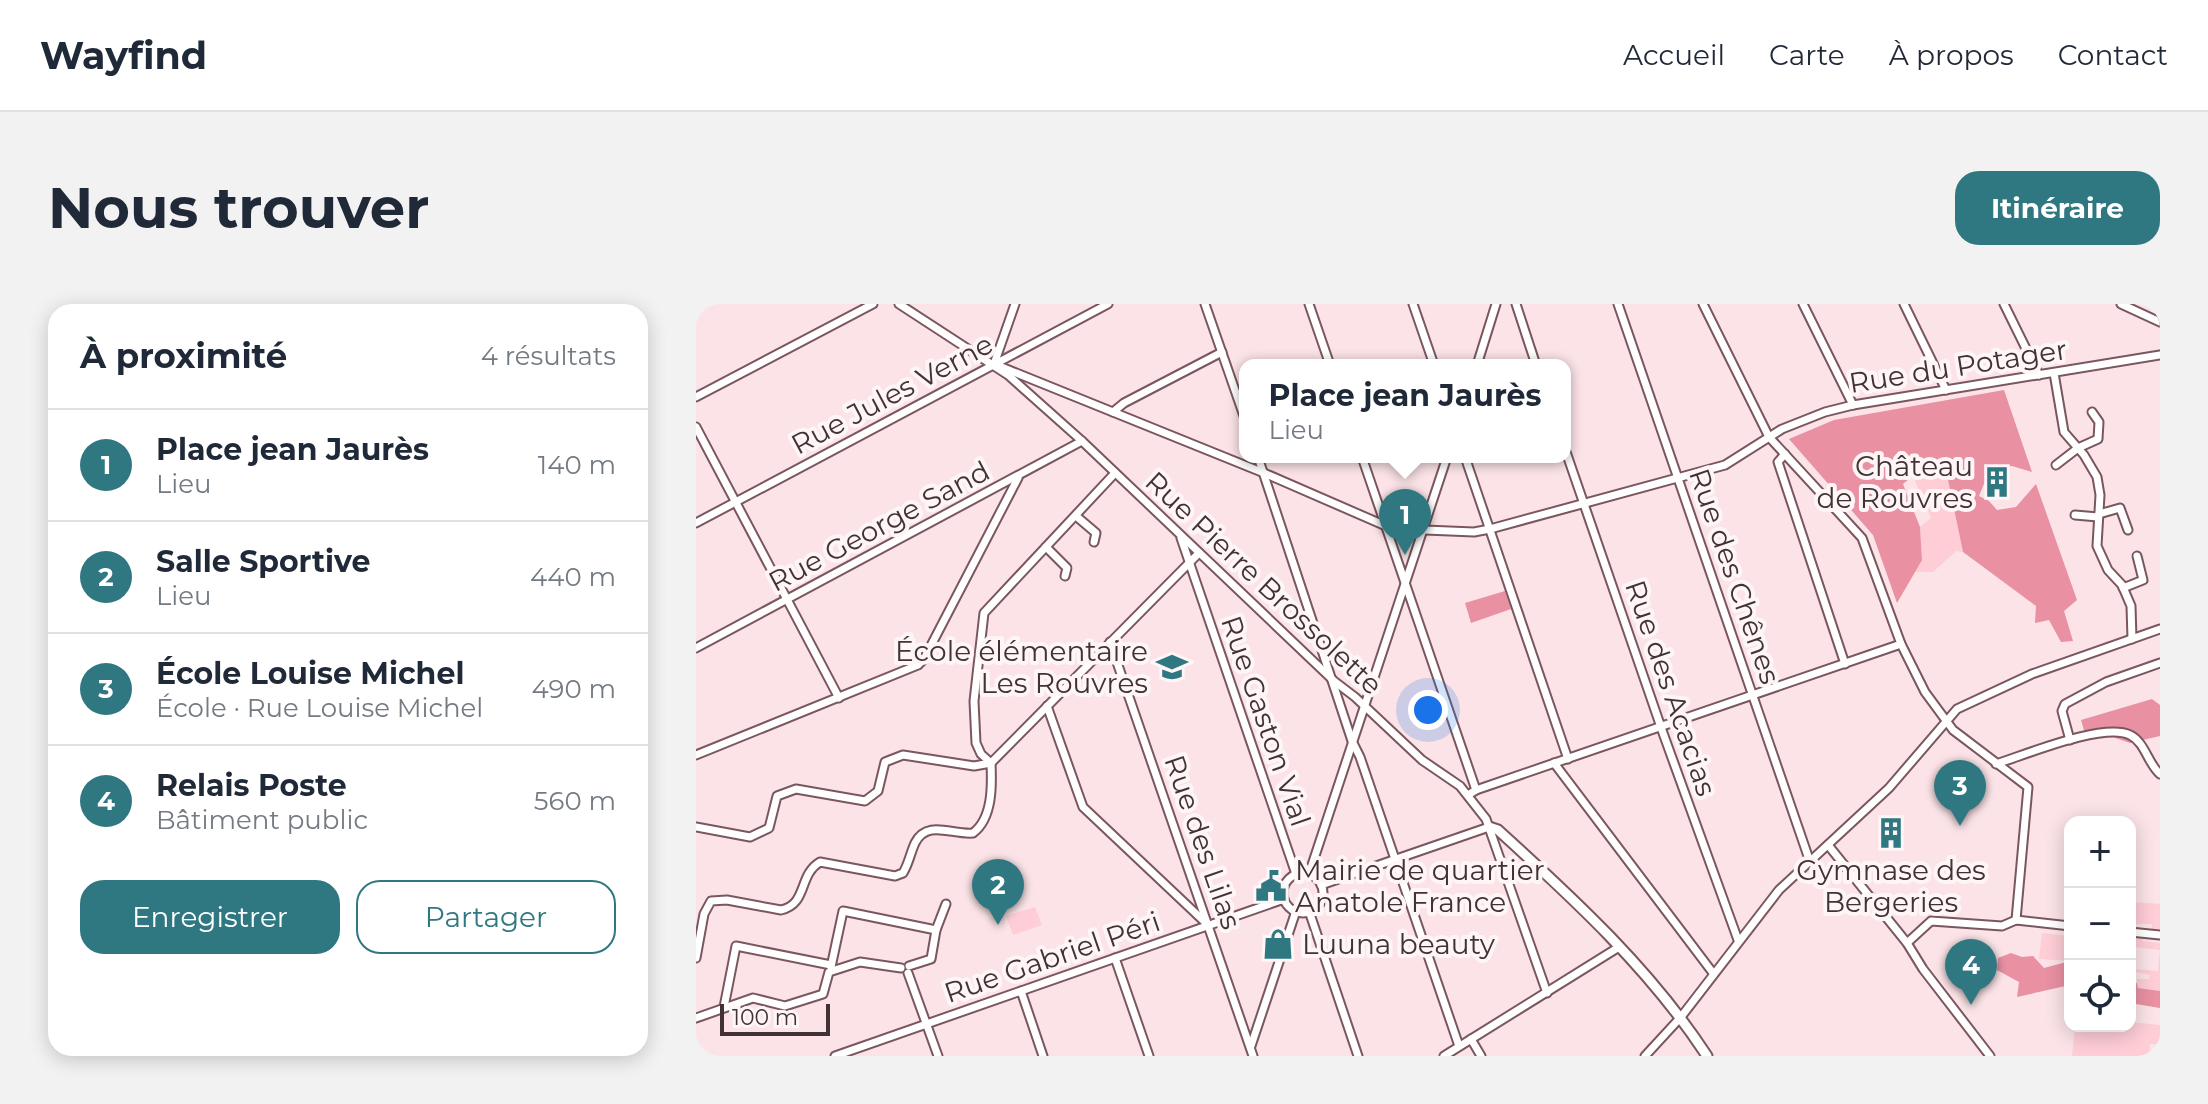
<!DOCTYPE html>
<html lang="fr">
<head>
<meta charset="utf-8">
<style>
  :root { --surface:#fff; --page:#f2f2f3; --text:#1f2937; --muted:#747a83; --line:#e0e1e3; --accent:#2f7781 }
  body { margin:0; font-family:Montserrat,sans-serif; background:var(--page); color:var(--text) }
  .controls { position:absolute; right:24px; bottom:24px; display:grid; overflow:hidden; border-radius:16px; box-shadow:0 4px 20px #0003 }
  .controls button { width:72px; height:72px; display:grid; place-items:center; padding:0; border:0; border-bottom:2px solid var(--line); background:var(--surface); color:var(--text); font:40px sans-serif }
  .scale { position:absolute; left:24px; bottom:20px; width:110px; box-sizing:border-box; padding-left:8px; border:4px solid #423235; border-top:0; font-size:22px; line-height:28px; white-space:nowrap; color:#423235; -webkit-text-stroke:6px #fdf5f6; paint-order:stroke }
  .you { position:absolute; left:732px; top:406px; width:28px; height:28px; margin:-20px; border:6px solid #fff; border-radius:50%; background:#1a73e8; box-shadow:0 0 0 12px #1a73e833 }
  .badge { display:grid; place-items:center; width:52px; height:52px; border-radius:50%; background:var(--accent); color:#fff; font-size:26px; font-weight:700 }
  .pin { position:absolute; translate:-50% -66px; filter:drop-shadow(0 2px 4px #0008) }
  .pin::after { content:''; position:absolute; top:42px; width:28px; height:24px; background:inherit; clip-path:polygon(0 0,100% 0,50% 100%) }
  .popup { position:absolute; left:543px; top:55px; width:332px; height:104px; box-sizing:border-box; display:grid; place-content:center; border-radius:16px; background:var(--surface); filter:drop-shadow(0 2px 6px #0005); font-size:26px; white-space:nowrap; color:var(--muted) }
  .popup b { font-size:30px; color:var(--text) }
  .popup::after { content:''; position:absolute; left:50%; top:100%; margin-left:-16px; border:16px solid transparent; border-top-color:var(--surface) }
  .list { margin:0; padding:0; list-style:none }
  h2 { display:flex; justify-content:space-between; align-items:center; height:104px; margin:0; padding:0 32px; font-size:34px }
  h2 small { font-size:26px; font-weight:400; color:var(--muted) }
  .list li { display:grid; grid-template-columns:52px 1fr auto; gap:24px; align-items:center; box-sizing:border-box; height:112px; padding:0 32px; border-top:2px solid var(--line) }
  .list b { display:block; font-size:30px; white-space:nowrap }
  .list p { margin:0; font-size:26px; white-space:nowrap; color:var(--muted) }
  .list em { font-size:26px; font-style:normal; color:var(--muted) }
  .actions { display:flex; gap:16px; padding:24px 32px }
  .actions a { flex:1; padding:18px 0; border:2px solid var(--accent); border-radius:24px; text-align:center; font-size:28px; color:var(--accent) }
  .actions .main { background:var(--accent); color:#fff }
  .icon { flex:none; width:44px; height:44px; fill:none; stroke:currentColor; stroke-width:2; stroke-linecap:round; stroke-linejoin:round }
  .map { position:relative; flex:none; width:1464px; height:752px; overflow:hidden; border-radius:24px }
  header { display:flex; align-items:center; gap:48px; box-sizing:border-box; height:112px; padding:0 40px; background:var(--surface); border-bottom:2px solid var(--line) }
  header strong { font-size:38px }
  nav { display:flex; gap:44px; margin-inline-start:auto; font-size:28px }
  .intro { display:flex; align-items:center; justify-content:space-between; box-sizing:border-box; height:192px; padding:0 48px }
  h1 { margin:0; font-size:56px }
  .button { padding:20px 36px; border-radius:24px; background:var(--accent); color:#fff; font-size:28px; font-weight:700 }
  main { display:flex; gap:48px; padding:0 48px }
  aside { flex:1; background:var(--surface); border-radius:24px; box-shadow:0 4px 20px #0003 }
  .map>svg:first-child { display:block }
</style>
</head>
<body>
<header>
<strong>Wayfind</strong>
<nav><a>Accueil</a><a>Carte</a><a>À propos</a><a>Contact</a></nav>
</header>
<div class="intro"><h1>Nous trouver</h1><a class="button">Itinéraire</a></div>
<main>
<aside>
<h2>À proximité<small>4 résultats</small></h2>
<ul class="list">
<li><span class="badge">1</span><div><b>Place jean Jaurès</b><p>Lieu</p></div><em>140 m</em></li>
<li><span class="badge">2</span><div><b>Salle Sportive</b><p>Lieu</p></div><em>440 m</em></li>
<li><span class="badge">3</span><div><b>École Louise Michel</b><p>École · Rue Louise Michel</p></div><em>490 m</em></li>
<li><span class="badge">4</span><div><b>Relais Poste</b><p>Bâtiment public</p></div><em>560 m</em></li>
</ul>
<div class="actions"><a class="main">Enregistrer</a><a>Partager</a></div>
</aside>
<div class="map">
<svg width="1464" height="752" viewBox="0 0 1464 752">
  <rect width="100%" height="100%" fill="#fbe3e7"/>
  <!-- green -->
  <g fill="#fecdd6">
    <polygon points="1229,162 1252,176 1267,248 1260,247 1237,268 1219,268 1226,255 1224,223 1235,214 1217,172"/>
    <polygon points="1438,598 1464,600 1464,628 1456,626 1456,620 1436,620"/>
    <polygon points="339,603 346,621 317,631 310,612"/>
    <polygon points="1346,629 1374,632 1374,657 1343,655"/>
    <polygon points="1447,632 1447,637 1464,639 1464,687 1442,684 1441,675 1453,675 1454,671 1440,668 1440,665 1462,667 1464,646 1438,643 1439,635"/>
    <polygon points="1434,718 1464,721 1464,740 1454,740 1453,752 1376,752 1379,722 1434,722"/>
  </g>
  <!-- forest -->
  <g fill="#e990a3">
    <polygon points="1308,86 1336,168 1316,162 1294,165 1283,192 1293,197 1301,206 1320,203 1340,180 1381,296 1368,307 1377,337 1365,338 1353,316 1339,319 1340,302 1267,248 1252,176 1229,162 1207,180 1224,223 1226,256 1201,299 1177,231 1093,135 1138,116"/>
    <polygon points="809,287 815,305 775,319 769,299"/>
    <polygon points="1456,395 1464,401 1464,432 1434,439 1414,432 1390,433 1385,416"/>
    <polygon points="1315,649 1326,653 1337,652 1348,664 1374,657 1374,681 1321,693 1323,678 1301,666 1302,654"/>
    <polygon points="1434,678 1441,679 1442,684 1464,687 1464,704 1434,699"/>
  </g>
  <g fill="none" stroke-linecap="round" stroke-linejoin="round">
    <defs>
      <g id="minor">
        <polyline points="203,0 312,71 386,137 638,377 659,393 726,456 764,482 790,515 851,689"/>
        <polyline points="509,0 549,115"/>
        <polyline points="613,0 634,61"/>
        <polyline points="717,0 738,61"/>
        <polyline points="820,0 840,61"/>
        <polyline points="922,0 1114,558"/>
        <polyline points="1007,0 1073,133 1166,234 1205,340 1229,388 1257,426 1332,483 1320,616"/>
        <polyline points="1107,0 1157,101"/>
        <polyline points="1208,0 1250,86"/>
        <polyline points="1308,0 1343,71"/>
        <polyline points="1425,0 1464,18"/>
        <polyline points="298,60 568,169 690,222 729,226 778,228 794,225 1029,161 1086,125 1129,108 1157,101 1464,51"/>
        <polyline points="298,60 319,0"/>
        <polyline points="781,61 800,0"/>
        <polyline points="1358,69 1368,128 1388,151 1401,173 1404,191 1401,242 1412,266 1426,281 1435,302 1436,335"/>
        <polyline points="0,93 177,0"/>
        <polyline points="417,108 428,99 526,48"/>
        <polyline points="0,123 143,394"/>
        <polyline points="869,145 967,429 1042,636"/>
        <polyline points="1089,150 1082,158 1149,360"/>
        <polyline points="562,153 656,437 664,453 763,742"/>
        <polyline points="666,153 780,486"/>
        <polyline points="769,153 872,455"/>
        <polyline points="1360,161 1382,144 1402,135 1403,118 1396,108"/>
        <polyline points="1403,210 1424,204 1432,226"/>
        <polyline points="1379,211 1402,213"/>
        <polyline points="380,212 400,229 398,238"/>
        <polyline points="0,219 412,0"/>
        <polyline points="485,234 600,570"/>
        <polyline points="350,243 371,264 369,272"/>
        <polyline points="1427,284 1447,276 1441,252"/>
        <polyline points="414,338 557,752"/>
        <polyline points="0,344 386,137"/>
        <polyline points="351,402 387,503 511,620"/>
        <polyline points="1374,436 1366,407 1369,400 1410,378 1464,359"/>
        <polyline points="0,451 222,361 228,355 322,174"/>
        <polyline points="295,459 285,450 280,439 278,397 288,309 419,169"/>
        <polyline points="295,459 502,250"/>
        <polyline points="858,459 1017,669"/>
        <path d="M1300 460C1329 451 1407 418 1434 431 1449 438 1452 460 1464 470"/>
        <polyline points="772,491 780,486 1205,340"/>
        <polyline points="0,523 54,533 73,524 81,492 100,485 169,497 182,487 189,458 207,451 278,462 295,459"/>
        <polyline points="1132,541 1211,639 1227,665 1294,752"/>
        <circle cx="607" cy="589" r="20"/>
        <polyline points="613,570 751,153"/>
        <polyline points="625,581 793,523"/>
        <polyline points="613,607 662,752"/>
        <polyline points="1434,628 1464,631"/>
        <polyline points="1211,639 1235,617 1306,622 1320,616 1374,622"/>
        <path d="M0 654 8 610 15 597 31 596 85 606C112 600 102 571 124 558L199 572 207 569C213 559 214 550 219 539 231 515 256 531 277 529 297 514 296 481 295 459"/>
        <polyline points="419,654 453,752"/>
        <polyline points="213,662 235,655 240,626 250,600"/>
        <polyline points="135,663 147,607 240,626"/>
        <polyline points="212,669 242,752"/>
        <polyline points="325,687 347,752"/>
        <polyline points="28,703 40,642 135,661"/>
        <polyline points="0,714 57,694 89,702 127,690 133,668 164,658 205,664"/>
        <polyline points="775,735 785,752"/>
        <polyline points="555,742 600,607"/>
        <polyline points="139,752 588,595"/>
        <polyline points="748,752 923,643"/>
        <polyline points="949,752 985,713 1083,586 1193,484 1261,405 1336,370 1464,325"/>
      </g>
      <path id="tertiary" d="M793 523 802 526C878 595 955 666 1011 752"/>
    </defs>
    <!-- minor casing -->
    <use href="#minor" stroke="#7a575e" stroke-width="11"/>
    <!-- tertiary casing -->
    <use href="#tertiary" stroke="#7a575e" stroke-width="13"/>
    <!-- minor -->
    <use href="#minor" stroke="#fff" stroke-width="7"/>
    <!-- tertiary -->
    <use href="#tertiary" stroke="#fff" stroke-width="9"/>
  </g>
  <!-- icons -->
  <defs>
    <symbol id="building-bare" viewBox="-9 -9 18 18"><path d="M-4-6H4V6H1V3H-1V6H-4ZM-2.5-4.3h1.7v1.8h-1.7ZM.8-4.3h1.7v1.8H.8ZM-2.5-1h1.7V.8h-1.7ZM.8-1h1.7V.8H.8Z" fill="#2f7781" stroke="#fdf5f6" stroke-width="2.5" paint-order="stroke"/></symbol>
    <symbol id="school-bare" viewBox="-9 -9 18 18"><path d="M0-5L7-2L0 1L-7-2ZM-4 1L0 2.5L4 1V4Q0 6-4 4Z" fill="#2f7781" stroke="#fdf5f6" stroke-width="2.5" paint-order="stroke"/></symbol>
    <symbol id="civic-bare" viewBox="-9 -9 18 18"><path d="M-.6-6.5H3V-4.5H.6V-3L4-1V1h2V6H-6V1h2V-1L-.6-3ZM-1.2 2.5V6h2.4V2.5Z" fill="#2f7781" stroke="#fdf5f6" stroke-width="2.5" paint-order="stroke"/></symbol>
    <symbol id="shop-bare" viewBox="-9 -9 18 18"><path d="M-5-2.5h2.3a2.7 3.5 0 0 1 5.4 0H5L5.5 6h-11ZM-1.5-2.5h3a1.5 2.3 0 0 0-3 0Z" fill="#2f7781" stroke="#fdf5f6" stroke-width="2.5" paint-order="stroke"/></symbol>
  </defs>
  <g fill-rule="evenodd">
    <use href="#building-bare" x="1279" y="156" width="44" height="44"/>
    <use href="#school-bare" x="454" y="341" width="44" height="44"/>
    <use href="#building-bare" x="1173" y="507" width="44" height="44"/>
    <use href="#civic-bare" x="553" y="560" width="44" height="44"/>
    <use href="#shop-bare" x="560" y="618" width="44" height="44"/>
  </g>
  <g text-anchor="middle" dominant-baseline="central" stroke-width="8" stroke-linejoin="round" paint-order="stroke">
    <!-- street labels -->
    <g font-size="28" fill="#423235" stroke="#fdf5f6">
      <text transform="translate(1262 62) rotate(-9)">Rue du Potager</text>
      <text transform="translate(196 90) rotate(-28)">Rue Jules Verne</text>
      <text transform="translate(183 222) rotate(-28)">Rue George Sand</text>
      <text transform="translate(1039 272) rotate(71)">Rue des Chênes</text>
      <text transform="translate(568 279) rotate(43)">Rue Pierre Brossolette</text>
      <text transform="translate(975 384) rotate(71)">Rue des Acacias</text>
      <text transform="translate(570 417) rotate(71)">Rue Gaston Vial</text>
      <text transform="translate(507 538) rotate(71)">Rue des Lilas</text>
      <text transform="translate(356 653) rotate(-19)">Rue Gabriel Péri</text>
    </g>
    <!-- poi labels -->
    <g font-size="28" fill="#423235" stroke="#fdf5f6" text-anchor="end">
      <text x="1277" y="162">Château<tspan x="1277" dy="32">de Rouvres</tspan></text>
      <text x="452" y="347">École élémentaire<tspan x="452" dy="32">Les Rouvres</tspan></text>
      <text x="599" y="566" text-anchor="start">Mairie de quartier<tspan x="599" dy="32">Anatole France</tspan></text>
      <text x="1195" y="566" text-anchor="middle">Gymnase des<tspan x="1195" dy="32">Bergeries</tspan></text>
      <text x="606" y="640" text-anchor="start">Luuna beauty</text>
    </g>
  </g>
</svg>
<div class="controls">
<button>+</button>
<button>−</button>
<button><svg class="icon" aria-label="locate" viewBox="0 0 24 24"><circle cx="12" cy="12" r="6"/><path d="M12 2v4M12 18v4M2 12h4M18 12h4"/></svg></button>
</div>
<div class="scale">100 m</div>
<div class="you"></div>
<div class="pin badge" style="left:709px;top:251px">1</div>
<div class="popup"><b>Place jean Jaurès</b>Lieu</div>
<div class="pin badge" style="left:302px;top:621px">2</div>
<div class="pin badge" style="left:1264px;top:522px">3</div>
<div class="pin badge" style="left:1275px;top:701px">4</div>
</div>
</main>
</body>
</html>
